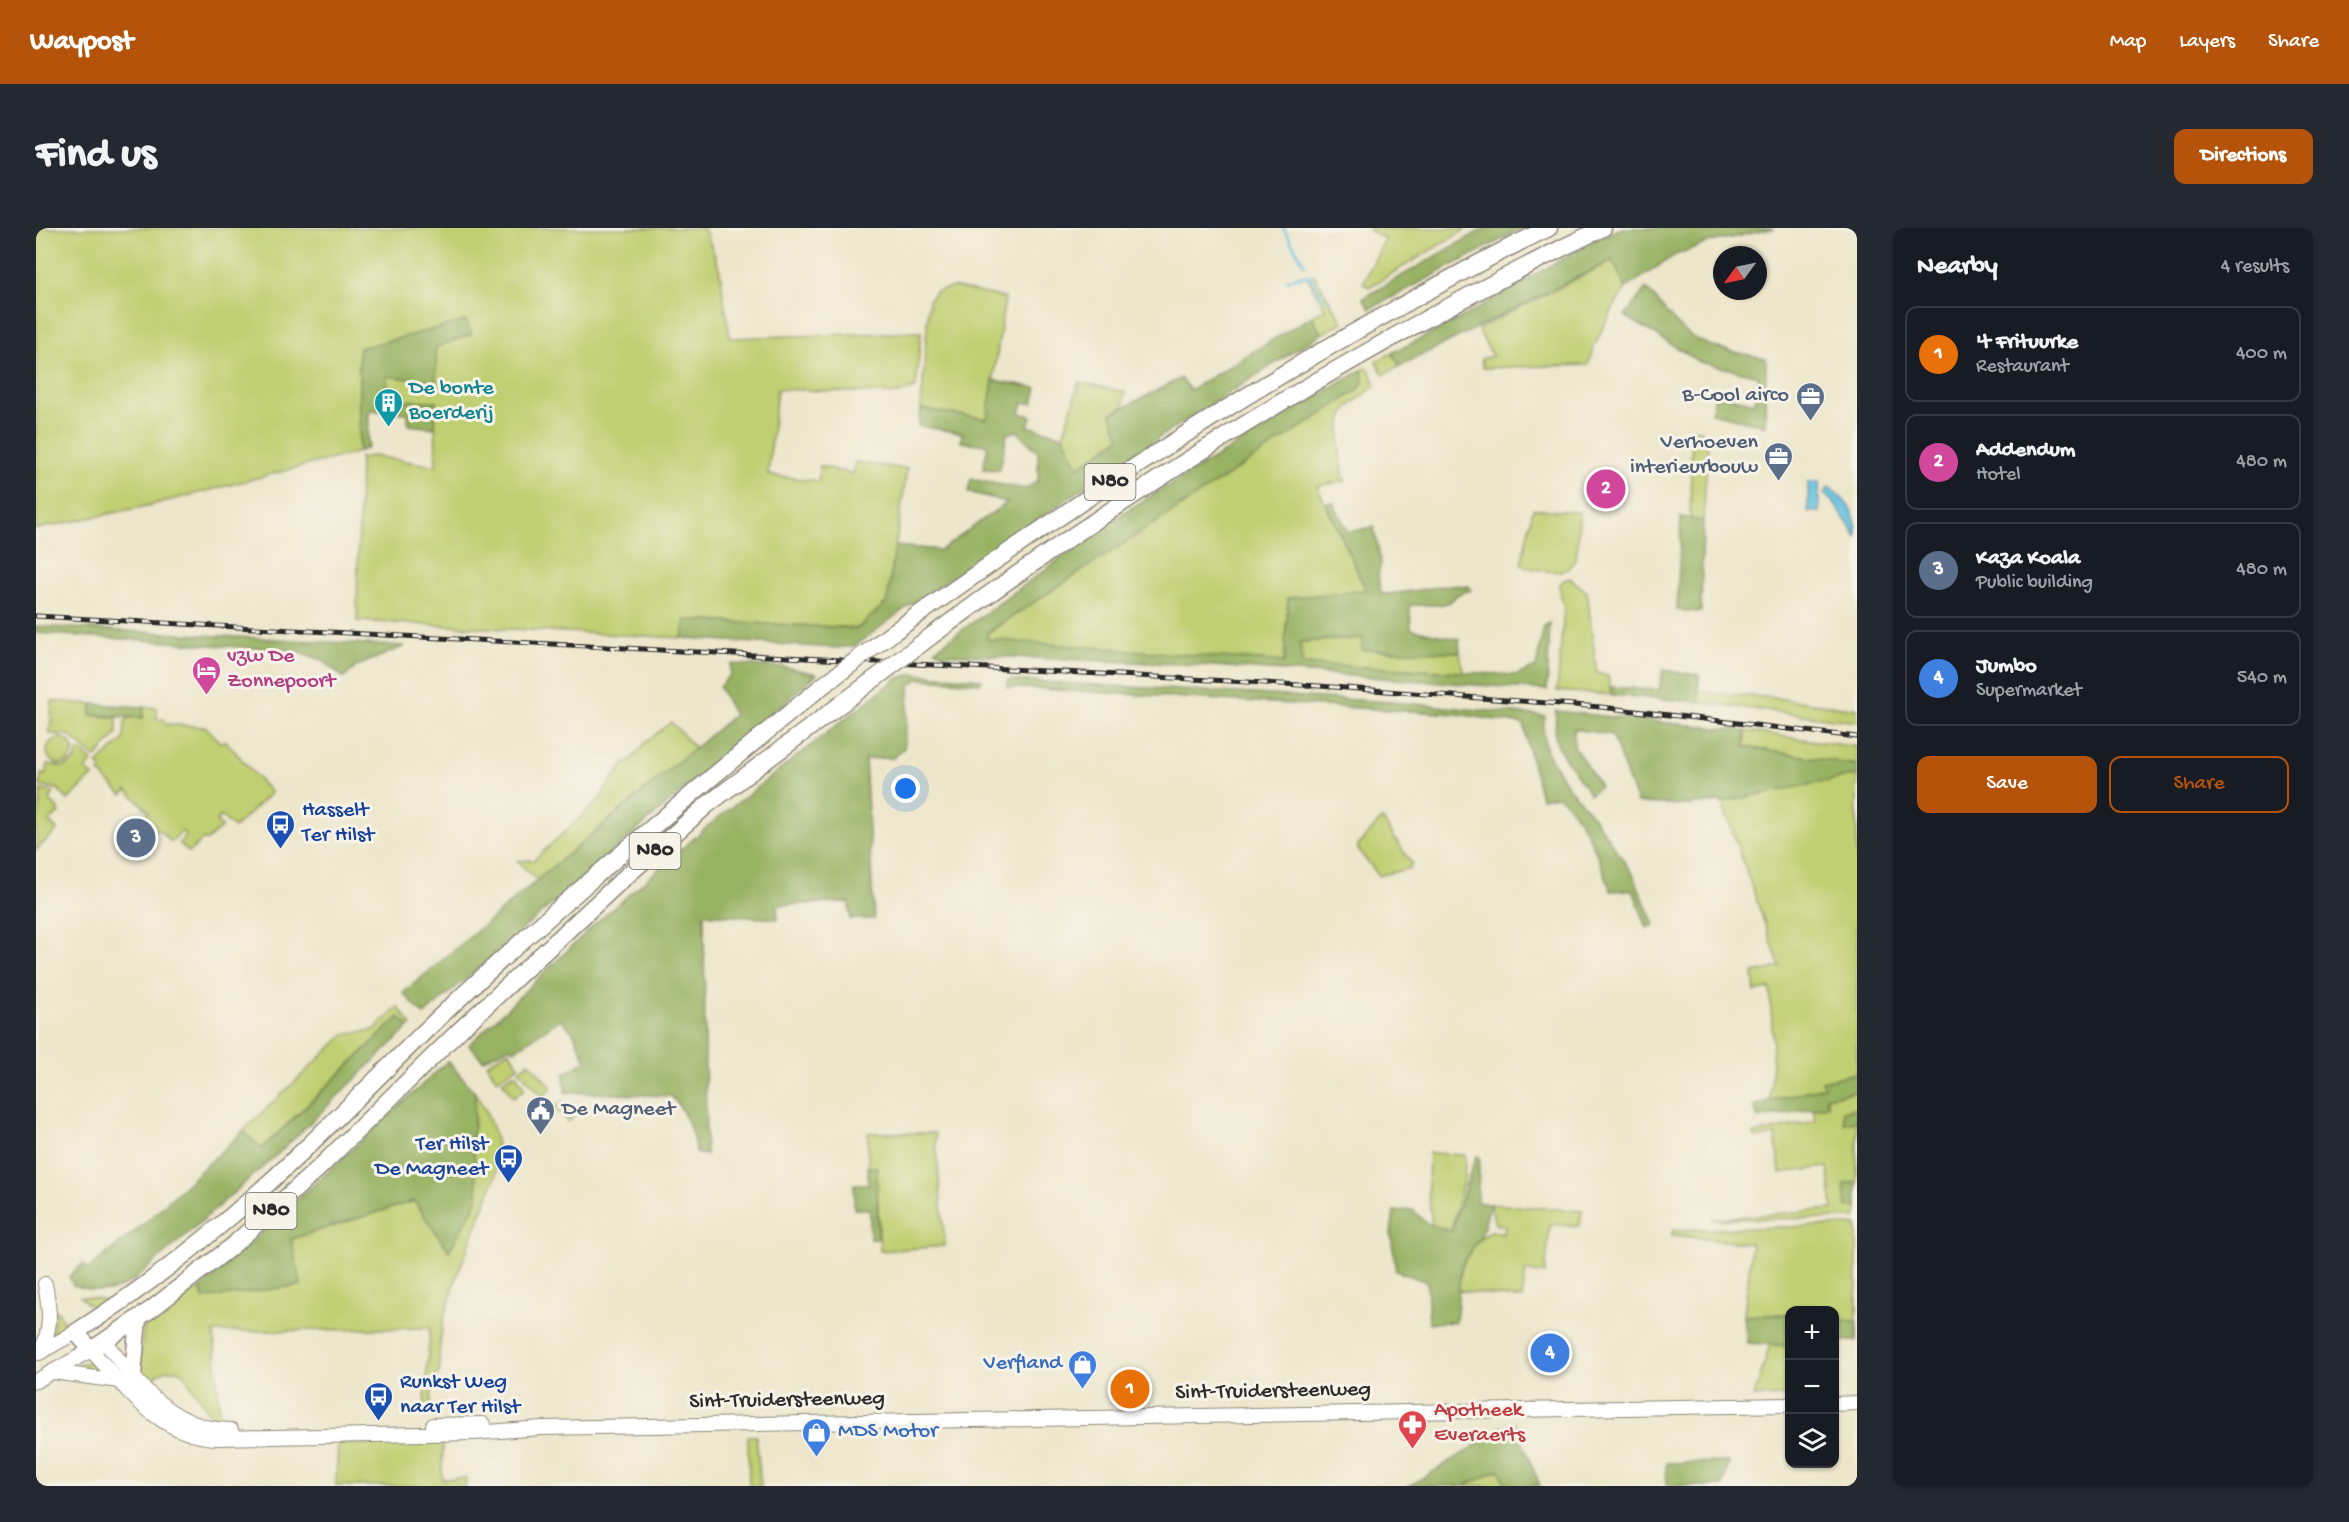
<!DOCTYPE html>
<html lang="en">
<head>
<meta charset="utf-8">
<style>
  :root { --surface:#171b24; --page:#242831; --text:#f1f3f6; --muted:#9ea1a6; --line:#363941; --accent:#b45309 }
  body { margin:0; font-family:"Gochi Hand",sans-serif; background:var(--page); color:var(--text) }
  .controls { position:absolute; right:18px; bottom:18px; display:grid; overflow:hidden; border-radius:12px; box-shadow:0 2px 4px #0004 }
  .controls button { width:54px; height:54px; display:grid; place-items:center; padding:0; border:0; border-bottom:2px solid var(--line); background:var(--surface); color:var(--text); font:30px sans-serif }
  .compass { position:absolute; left:1677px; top:18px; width:54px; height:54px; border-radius:50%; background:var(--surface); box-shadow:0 2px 4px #0004; rotate:237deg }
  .you { position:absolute; left:870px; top:561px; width:21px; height:21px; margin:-15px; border:4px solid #fff; border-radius:50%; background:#1a73e8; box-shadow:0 0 0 9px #1a73e833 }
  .badge { display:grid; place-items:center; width:39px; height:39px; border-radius:50%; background:var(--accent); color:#fff; font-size:20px; font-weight:700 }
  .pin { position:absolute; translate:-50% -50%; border:3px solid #fff; box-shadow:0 2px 6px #0006 }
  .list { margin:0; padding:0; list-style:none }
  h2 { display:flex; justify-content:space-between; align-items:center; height:78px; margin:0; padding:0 24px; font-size:26px }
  h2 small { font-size:20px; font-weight:400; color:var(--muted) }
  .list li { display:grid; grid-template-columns:39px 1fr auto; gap:18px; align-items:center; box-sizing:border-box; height:96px; margin:0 12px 12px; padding:0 12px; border:2px solid var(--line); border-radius:12px }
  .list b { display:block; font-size:22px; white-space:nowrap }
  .list p { margin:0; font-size:20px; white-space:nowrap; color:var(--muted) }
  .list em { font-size:20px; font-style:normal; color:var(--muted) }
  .actions { display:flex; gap:12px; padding:18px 24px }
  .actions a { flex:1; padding:14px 0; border:2px solid var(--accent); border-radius:12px; text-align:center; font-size:21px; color:var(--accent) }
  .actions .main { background:var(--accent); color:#fff }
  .icon { flex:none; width:33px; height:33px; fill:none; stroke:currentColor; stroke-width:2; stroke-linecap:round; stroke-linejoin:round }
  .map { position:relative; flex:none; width:1821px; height:1258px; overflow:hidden; border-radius:12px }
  header { display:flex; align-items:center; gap:36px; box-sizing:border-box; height:84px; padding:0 30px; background:var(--accent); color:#fff }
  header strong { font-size:28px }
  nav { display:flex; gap:33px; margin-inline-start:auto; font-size:21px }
  .intro { display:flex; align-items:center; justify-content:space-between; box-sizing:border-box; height:144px; padding:0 36px }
  h1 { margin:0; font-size:42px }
  .button { padding:15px 27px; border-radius:12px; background:var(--accent); color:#fff; font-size:21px; font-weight:700 }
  main { display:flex; gap:36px; padding:0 36px }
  aside { flex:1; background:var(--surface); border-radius:12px; box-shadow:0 2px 4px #0004 }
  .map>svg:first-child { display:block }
</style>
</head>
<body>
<header>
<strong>Waypost</strong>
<nav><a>Map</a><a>Layers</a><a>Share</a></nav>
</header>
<div class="intro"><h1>Find us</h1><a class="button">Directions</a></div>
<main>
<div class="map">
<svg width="1821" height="1258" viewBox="0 0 1821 1258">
  <rect width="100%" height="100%" fill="#f7f3e8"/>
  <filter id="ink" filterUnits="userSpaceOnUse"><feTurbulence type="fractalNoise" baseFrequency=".0167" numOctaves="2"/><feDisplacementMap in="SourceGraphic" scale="12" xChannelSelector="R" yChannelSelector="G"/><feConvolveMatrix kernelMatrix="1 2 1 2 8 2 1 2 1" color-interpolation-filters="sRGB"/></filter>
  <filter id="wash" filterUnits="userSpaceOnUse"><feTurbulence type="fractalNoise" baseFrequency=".008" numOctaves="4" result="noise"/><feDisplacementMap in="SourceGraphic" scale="24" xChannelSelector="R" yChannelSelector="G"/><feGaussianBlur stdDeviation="1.35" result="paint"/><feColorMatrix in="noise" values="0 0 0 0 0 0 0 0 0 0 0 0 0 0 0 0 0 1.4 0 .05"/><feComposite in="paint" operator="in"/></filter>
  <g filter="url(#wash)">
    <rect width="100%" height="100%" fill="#ede6ca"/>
    <!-- green -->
    <g fill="#c0cf71" stroke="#767d4e" stroke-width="1.5">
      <polygon points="0,0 668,0 683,39 694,110 885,104 880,159 863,166 741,161 732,247 782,253 784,238 817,246 819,234 871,241 851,374 822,400 649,392 646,410 321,393 324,230 337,228 400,238 399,174 352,172 351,148 400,118 435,106 323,120 323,224 115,277 0,301"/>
      <polygon points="1334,0 1432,0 1333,59 1327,55 1349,11 1333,2"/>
      <path d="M1577 32 1590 60C1573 85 1561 108 1552 137L1447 140 1445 131 1456 128 1442 101Z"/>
      <polygon points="1278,47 1307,94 1285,106 1276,88 1289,81 1271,48"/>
      <polygon points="917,59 969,70 952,191 885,181 893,72 899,64"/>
      <polygon points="1356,125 1364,138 1347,147 1340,133"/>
      <path d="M1332 140 1338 151 1339 158C1331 165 1321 171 1313 179 1298 194 1304 233 1309 253L1281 258 1330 362 1252 370 1248 434 951 412V405L1322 162 1327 154 1326 142Z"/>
      <polygon points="1043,154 1089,164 1087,179 1075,186 1084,210 1042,239 1027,208"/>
      <path d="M1656 200C1666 202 1670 204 1672 215L1667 293 1654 291Z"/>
      <path d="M1497 281 1543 284C1542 335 1544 355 1485 337Z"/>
      <polygon points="1534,350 1551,364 1561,445 1572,448 1576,467 1521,463 1528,381 1523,357 1528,352"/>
      <polygon points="1327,410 1327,422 1424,424 1427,444 1266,436 1264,414"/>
      <polygon points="1663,464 1731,469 1821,481 1821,494 1663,474"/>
      <polygon points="16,473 56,476 55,487 81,490 81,506 61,528 58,529 33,507 14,506"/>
      <polygon points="108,479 121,480 121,492 128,491 129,496 170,499 185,515 189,512 235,565 198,600 185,588 180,594 186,599 171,612 166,612 153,624 143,615 150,608 146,603 135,614 122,601 116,606 104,593 113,584 91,562 86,567 63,544 66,541 61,536 88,511 89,493 93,490 106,489"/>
      <polygon points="635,494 659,520 501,652 481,633 498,632 563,572 585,539 597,530 609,515"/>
      <polygon points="1710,503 1821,519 1821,537 1709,519"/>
      <circle cx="24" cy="523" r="13"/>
      <polygon points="42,523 46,523 56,534 50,541 57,548 32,572 22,561 4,558 5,546 10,546 12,536 28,539 39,532"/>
      <polygon points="1821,547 1821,845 1786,853 1789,859 1734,872 1737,813 1734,760 1719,764 1717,745 1744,739 1686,574"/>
      <polygon points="5,562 18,564 13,572 22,581 21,583 23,585 13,594 21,602 0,622 0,589 3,589"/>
      <polygon points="1346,591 1376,636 1374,640 1343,648 1322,622 1322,617"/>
      <polygon points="362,779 376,797 373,799 363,789 225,921 207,903 309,806 338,802"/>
      <polygon points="473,822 483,838 461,852 451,836"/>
      <polygon points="493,834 516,860 507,869 483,842"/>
      <polygon points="479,845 489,861 477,869 466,853"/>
      <polygon points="1821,863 1821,880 1807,883 1808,895 1821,893 1821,954 1808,956 1810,979 1821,979 1821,990 1676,991 1797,981 1792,939 1744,945 1739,907 1719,910 1718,906 1779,893 1777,881 1792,878 1790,869"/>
      <path d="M439 865 450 883 459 908 462 925 460 947 421 1048 407 1093 403 1124 404 1142 397 1154 393 1186 388 1184 394 1100 178 1104 184 1195 179 1194 146 1144C132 1138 123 1144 113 1154 102 1145 104 1137 105 1124 106 1116 106 1107 108 1100 114 1078 148 1071 165 1060L168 1071 255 1011 378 973 413 1022 437 915Z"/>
      <polygon points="526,873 540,887 532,894 519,880"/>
      <polygon points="832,905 899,905 909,1018 844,1023 840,939 832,939"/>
      <polygon points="1393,925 1429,927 1428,951 1415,1003 1396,998 1392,961"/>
      <path d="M1454 976 1546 983 1544 998 1514 996 1509 1046 1490 1043 1486 1071 1422 1062C1425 1036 1431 1018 1455 1003L1468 1005 1469 998 1459 996Z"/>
      <polygon points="1821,997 1821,1093 1799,1092 1798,1082 1754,1082 1753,1086 1708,1088 1716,1016 1636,1007 1637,1002"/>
      <path d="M44 1068 72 1073V1075C59 1081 53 1080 44 1068Z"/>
      <polygon points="19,1083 22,1083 27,1092 27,1100 15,1112"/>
      <polygon points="1734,1117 1753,1118 1753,1168 1718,1169"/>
      <polygon points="55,1134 72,1147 39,1141 46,1135"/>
      <polygon points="712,1208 720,1208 725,1258 713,1258"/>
      <polygon points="302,1215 407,1215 406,1251 430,1250 430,1258 300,1258"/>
      <polygon points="1464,1241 1471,1258 1428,1258"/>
    </g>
    <!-- forest -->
    <g fill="#98b263" stroke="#626e47" stroke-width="1.5">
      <polygon points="1449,0 1487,0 1334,81 1327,70"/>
      <polygon points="1586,0 1740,0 1671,15 1639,27 1590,60 1576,32 1364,138 1356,125 1418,94 1564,9"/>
      <path d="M1610 60C1622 73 1633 90 1647 102 1670 121 1702 125 1730 130L1729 197 1675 185 1680 166 1719 175 1723 148 1664 134 1589 88Z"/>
      <polygon points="1276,88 1285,106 1086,233 987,302 871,379 819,418 799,420 646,410 649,392 822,400 851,374 859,318 905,322 971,274 932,264 935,251 989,261 1002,252 1002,224 981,203 971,206 964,242 947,241 952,217 925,214 926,205 882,198 885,181 951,191 957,152 1001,160 997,175 987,175 984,185 995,188 992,198 1027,208 1042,239 1084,210 1075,186 1145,150 1154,162"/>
      <polygon points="430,93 436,106 400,119 400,155 351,148 352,172 400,173 399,200 372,197 372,185 333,182 332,219 323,224 323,120"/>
      <path d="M1326 142 1327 154 1322 162 951 405V411L1248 434 1252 370 1330 362 1290 275 1297 274 1312 304 1338 299 1345 336 1342 347 1345 366C1375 366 1403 355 1433 358L1435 362 1422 366 1414 374 1404 377H1374L1375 401 1423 411 1424 424 1326 422 1327 410 1264 414 1266 436 1481 447 1500 439 1508 398 1514 395 1511 462 1164 437 907 426 899 422 1090 283Z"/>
      <polygon points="1645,289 1667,293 1665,384 1641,382"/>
      <polygon points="0,398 369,418 321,438 308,450 286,432 261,423 0,405"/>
      <polygon points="695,436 749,439 781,446 388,787 367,765 698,487 683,459 694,447"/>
      <polygon points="1627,442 1663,447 1663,474 1576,467 1574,459 1623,462"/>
      <path d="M876 446 945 451V455L882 451 874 457 868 520 857 530 829 531 838 691H814L813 674 741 677 742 691 668 686 670 927 660 925C657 904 650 884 635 868L529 864 528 846 550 833 538 806 525 791 479 822 473 819 447 832 433 817 560 695 678 593 860 451Z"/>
      <path d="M972 452 1356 474 1509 488 1507 501 1511 524 1530 556 1556 587 1597 646 1618 697 1611 700 1597 662 1575 663C1566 636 1546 586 1523 568L1505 570 1491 515 1488 496 1421 486 971 459Z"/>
      <polygon points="56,476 108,479 107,490 55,487"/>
      <polygon points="1520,483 1710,503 1709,519 1821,537 1821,547 1686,574 1651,577 1601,575 1576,507 1538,501 1538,518 1564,558 1554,566 1524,523 1519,509"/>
      <path d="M363 789 373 799 246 922 101 1050C75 1067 68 1066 37 1057L33 1048 47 1036 52 1041 109 995 207 903 226 921Z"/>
      <polygon points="412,833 439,865 437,915 442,971 413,1023 378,973 255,1011 265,1057 167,1071 165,1060"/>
      <polygon points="1821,845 1821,863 1790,869 1792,878 1722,891 1718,877 1788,859 1786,853"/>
      <polygon points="1821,880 1821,893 1808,895 1807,883"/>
      <polygon points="1440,928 1444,929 1441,974 1454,976 1445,1009 1425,1037 1420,1094 1393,1095 1391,1054 1360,1043 1355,1007 1358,983 1377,982 1390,995 1415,1003"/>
      <polygon points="832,939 841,939 842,1011 834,1011 834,981 818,981 818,956 832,956"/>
      <polygon points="1821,954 1821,979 1810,979 1808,956"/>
      <polygon points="1753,1086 1753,1118 1711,1115 1708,1088"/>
      <polygon points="1799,1092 1821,1093 1821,1113 1799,1113"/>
      <polygon points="1479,1196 1504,1258 1471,1258 1463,1242 1428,1258 1373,1258 1433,1222 1464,1199"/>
      <polygon points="1693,1234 1687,1258 1631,1258 1630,1235"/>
    </g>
    <!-- water -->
    <g fill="#63c1e1" stroke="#477686" stroke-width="1.5">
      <rect x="1772" y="254" width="11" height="30"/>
      <path d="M1793 259C1812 274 1821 285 1821 309L1798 275 1788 266Z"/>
    </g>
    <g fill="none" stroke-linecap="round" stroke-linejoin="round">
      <!-- stream -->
      <g stroke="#63c1e1" stroke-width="3">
        <polyline points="1247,0 1269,37"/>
        <polyline points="1251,52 1265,48 1274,48 1288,72"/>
      </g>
    </g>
  </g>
  <g filter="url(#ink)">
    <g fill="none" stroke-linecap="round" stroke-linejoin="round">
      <defs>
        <g id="major">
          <path d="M68 1113C102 1155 135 1202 195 1202"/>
          <path d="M5 1124C16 1098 14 1083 9 1056"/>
          <polyline points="3,1125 40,1104"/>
          <polyline points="17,1144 83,1153"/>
          <path d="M0 1153 55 1122C91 1161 123 1208 181 1210L438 1205 506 1200 1754 1177"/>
          <polyline points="1798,1176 1821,1175"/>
          <polyline points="397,1197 447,1196"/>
        </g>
        <g id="highway">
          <path d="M859 403C1020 289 1183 179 1356 83 1408 54 1459 25 1513 0"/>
          <path d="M898 406C1108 252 1332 113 1567 0"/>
          <path d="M785 459C657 564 531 669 410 783 336 853 266 929 187 995 141 1034 92 1071 40 1104L55 1122 117 1080 195 1019 283 940 425 801 587 651 671 577 825 461"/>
          <polyline points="97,1148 102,1090"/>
        </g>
      </defs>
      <!-- major casing -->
      <use href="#major" stroke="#8c887a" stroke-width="16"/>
      <!-- highway casing -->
      <use href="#highway" stroke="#8c887a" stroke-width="19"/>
      <!-- major -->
      <use href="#major" stroke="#fff" stroke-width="14"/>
      <!-- highway -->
      <use href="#highway" stroke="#fff" stroke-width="16"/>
      <defs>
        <polyline id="rail" points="0,388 1283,458 1565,479 1821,509"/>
      </defs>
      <!-- rail casing -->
      <use href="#rail" stroke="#2b2b2b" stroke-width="5"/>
      <!-- rail -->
      <use href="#rail" stroke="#f7f3e8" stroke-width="3" stroke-dasharray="9" stroke-linecap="butt"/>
      <defs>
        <g id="highway-bridge">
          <polyline points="785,459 859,403"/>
          <polyline points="825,461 898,406"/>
        </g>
      </defs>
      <!-- highway-bridge casing -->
      <use href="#highway-bridge" stroke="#8c887a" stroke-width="19" stroke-linecap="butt"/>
      <!-- highway-bridge -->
      <use href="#highway-bridge" stroke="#fff" stroke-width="16"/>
    </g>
  </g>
  <!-- icons -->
  <defs>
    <symbol id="office-pin" viewBox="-11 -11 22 30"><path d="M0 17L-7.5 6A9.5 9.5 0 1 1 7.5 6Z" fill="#5c6f8a" stroke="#f7f3e8"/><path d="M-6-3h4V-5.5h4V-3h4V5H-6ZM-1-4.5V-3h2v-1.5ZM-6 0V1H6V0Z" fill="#fff"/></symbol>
    <symbol id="building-pin" viewBox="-11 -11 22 30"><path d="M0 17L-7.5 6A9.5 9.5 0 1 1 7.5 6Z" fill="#0f9aa8" stroke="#f7f3e8"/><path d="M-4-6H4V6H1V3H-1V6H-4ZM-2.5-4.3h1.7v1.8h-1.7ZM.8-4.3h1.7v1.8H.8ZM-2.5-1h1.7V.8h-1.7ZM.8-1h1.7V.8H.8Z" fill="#fff"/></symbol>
    <symbol id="hotel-pin" viewBox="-11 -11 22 30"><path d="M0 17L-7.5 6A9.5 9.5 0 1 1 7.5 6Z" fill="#d1479c" stroke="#f7f3e8"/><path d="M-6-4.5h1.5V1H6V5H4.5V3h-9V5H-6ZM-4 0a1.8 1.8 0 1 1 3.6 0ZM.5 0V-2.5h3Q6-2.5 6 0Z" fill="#fff"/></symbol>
    <symbol id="bus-pin" viewBox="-11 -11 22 30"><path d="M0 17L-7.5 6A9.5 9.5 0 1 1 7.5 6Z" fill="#1a4fb4" stroke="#f7f3e8"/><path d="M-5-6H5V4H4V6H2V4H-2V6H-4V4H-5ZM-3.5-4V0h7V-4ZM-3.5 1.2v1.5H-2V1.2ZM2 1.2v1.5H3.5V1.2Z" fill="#fff"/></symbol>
    <symbol id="civic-pin" viewBox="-11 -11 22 30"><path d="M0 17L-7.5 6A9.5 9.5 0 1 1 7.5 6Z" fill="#5c6f8a" stroke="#f7f3e8"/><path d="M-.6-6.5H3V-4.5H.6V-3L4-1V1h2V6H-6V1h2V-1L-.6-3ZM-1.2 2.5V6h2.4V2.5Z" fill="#fff"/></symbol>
    <symbol id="shop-pin" viewBox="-11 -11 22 30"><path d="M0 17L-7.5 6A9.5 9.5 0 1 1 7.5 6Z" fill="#3f7fe0" stroke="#f7f3e8"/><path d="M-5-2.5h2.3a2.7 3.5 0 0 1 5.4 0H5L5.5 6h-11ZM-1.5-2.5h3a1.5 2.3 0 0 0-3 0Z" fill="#fff"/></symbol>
    <symbol id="pharmacy-pin" viewBox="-11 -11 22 30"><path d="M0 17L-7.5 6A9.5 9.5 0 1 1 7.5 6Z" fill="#e0444e" stroke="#f7f3e8"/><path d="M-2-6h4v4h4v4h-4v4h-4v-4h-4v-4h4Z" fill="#fff"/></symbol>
  </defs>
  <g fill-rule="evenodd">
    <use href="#office-pin" x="1758" y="152" width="33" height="45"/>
    <use href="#building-pin" x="336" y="158" width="33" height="45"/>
    <use href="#office-pin" x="1726" y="212" width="33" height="45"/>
    <use href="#hotel-pin" x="154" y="426" width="33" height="45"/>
    <use href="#bus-pin" x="228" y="580" width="33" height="45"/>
    <use href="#civic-pin" x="488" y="866" width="33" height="45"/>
    <use href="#bus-pin" x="456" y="914" width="33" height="45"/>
    <use href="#shop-pin" x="1030" y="1120" width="33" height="45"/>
    <use href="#bus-pin" x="326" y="1152" width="33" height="45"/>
    <use href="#pharmacy-pin" x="1360" y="1180" width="33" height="45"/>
    <use href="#shop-pin" x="764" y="1188" width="33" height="45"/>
  </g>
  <g text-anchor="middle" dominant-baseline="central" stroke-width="6" stroke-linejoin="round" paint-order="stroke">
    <!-- shield labels -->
    <g fill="#f7f3e8" stroke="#686764" stroke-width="1.5">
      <rect x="1048.5" y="236" width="51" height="36" rx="4.5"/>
      <rect x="593.5" y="605" width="51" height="36" rx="4.5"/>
      <rect x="209.5" y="965" width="51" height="36" rx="4.5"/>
    </g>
    <g font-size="21" font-weight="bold" fill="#2b2b2b">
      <text x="1074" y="254">N80</text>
      <text x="619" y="623">N80</text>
      <text x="235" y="983">N80</text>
    </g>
    <!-- culture labels -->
    <g font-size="22" fill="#0d838f" stroke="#f7f3e8" text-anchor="start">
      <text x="373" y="161">De bonte<tspan x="373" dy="25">Boerderij</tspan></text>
    </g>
    <!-- service labels -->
    <g font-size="22" fill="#4e5e75" stroke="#f7f3e8" text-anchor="end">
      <text x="1753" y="168">B-Cool airco</text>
      <text x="1722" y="215">Verhoeven<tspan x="1722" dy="25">interieurbouw</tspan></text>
      <text x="526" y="882" text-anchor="start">De Magneet</text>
    </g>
    <!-- hotel labels -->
    <g font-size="22" fill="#b23c85" stroke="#f7f3e8" text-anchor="start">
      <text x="191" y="429">vzw De<tspan x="191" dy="25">Zonnepoort</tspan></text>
    </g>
    <!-- transit labels -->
    <g font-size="22" fill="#164399" stroke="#f7f3e8" text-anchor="start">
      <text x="266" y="583">Hasselt<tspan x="266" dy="25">Ter Hilst</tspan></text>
      <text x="452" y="917" text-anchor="end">Ter Hilst<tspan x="452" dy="25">De Magneet</tspan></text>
      <text x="364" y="1155">Runkst Weg<tspan x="364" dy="25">naar Ter Hilst</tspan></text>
    </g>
    <!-- shop labels -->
    <g font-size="22" fill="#366cbe" stroke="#f7f3e8" text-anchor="end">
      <text x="1026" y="1136">Verfland</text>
      <text x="802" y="1204" text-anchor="start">MDS Motor</text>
    </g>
    <!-- street labels -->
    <g font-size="22" fill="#2b2b2b" stroke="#f7f3e8">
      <text transform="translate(1237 1164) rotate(-1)">Sint-Truidersteenweg</text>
      <text transform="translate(751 1173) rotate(-1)">Sint-Truidersteenweg</text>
    </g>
    <!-- health labels -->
    <g font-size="22" fill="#be3a42" stroke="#f7f3e8" text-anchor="start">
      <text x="1398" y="1183">Apotheek<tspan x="1398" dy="25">Everaerts</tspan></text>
    </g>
  </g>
</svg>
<div class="controls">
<button>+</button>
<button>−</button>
<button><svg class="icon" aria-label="layers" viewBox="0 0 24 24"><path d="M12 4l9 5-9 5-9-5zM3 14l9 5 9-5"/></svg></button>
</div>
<svg class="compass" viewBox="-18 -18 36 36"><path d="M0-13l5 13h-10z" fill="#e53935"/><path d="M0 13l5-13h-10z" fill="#9ea1a6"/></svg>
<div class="you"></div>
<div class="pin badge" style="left:1094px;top:1161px;background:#e8710a">1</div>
<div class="pin badge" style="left:1570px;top:261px;background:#d1479c">2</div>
<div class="pin badge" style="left:100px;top:610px;background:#5c6f8a">3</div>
<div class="pin badge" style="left:1514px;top:1125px;background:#3f7fe0">4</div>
</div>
<aside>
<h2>Nearby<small>4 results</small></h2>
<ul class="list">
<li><span class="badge" style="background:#e8710a">1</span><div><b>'t Frituurke</b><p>Restaurant</p></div><em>400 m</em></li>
<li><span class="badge" style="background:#d1479c">2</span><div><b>Addendum</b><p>Hotel</p></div><em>480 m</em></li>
<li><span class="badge" style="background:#5c6f8a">3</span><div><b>Kaza Koala</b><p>Public building</p></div><em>480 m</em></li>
<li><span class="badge" style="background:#3f7fe0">4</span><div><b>Jumbo</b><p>Supermarket</p></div><em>540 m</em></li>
</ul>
<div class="actions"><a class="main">Save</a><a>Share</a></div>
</aside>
</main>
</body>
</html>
